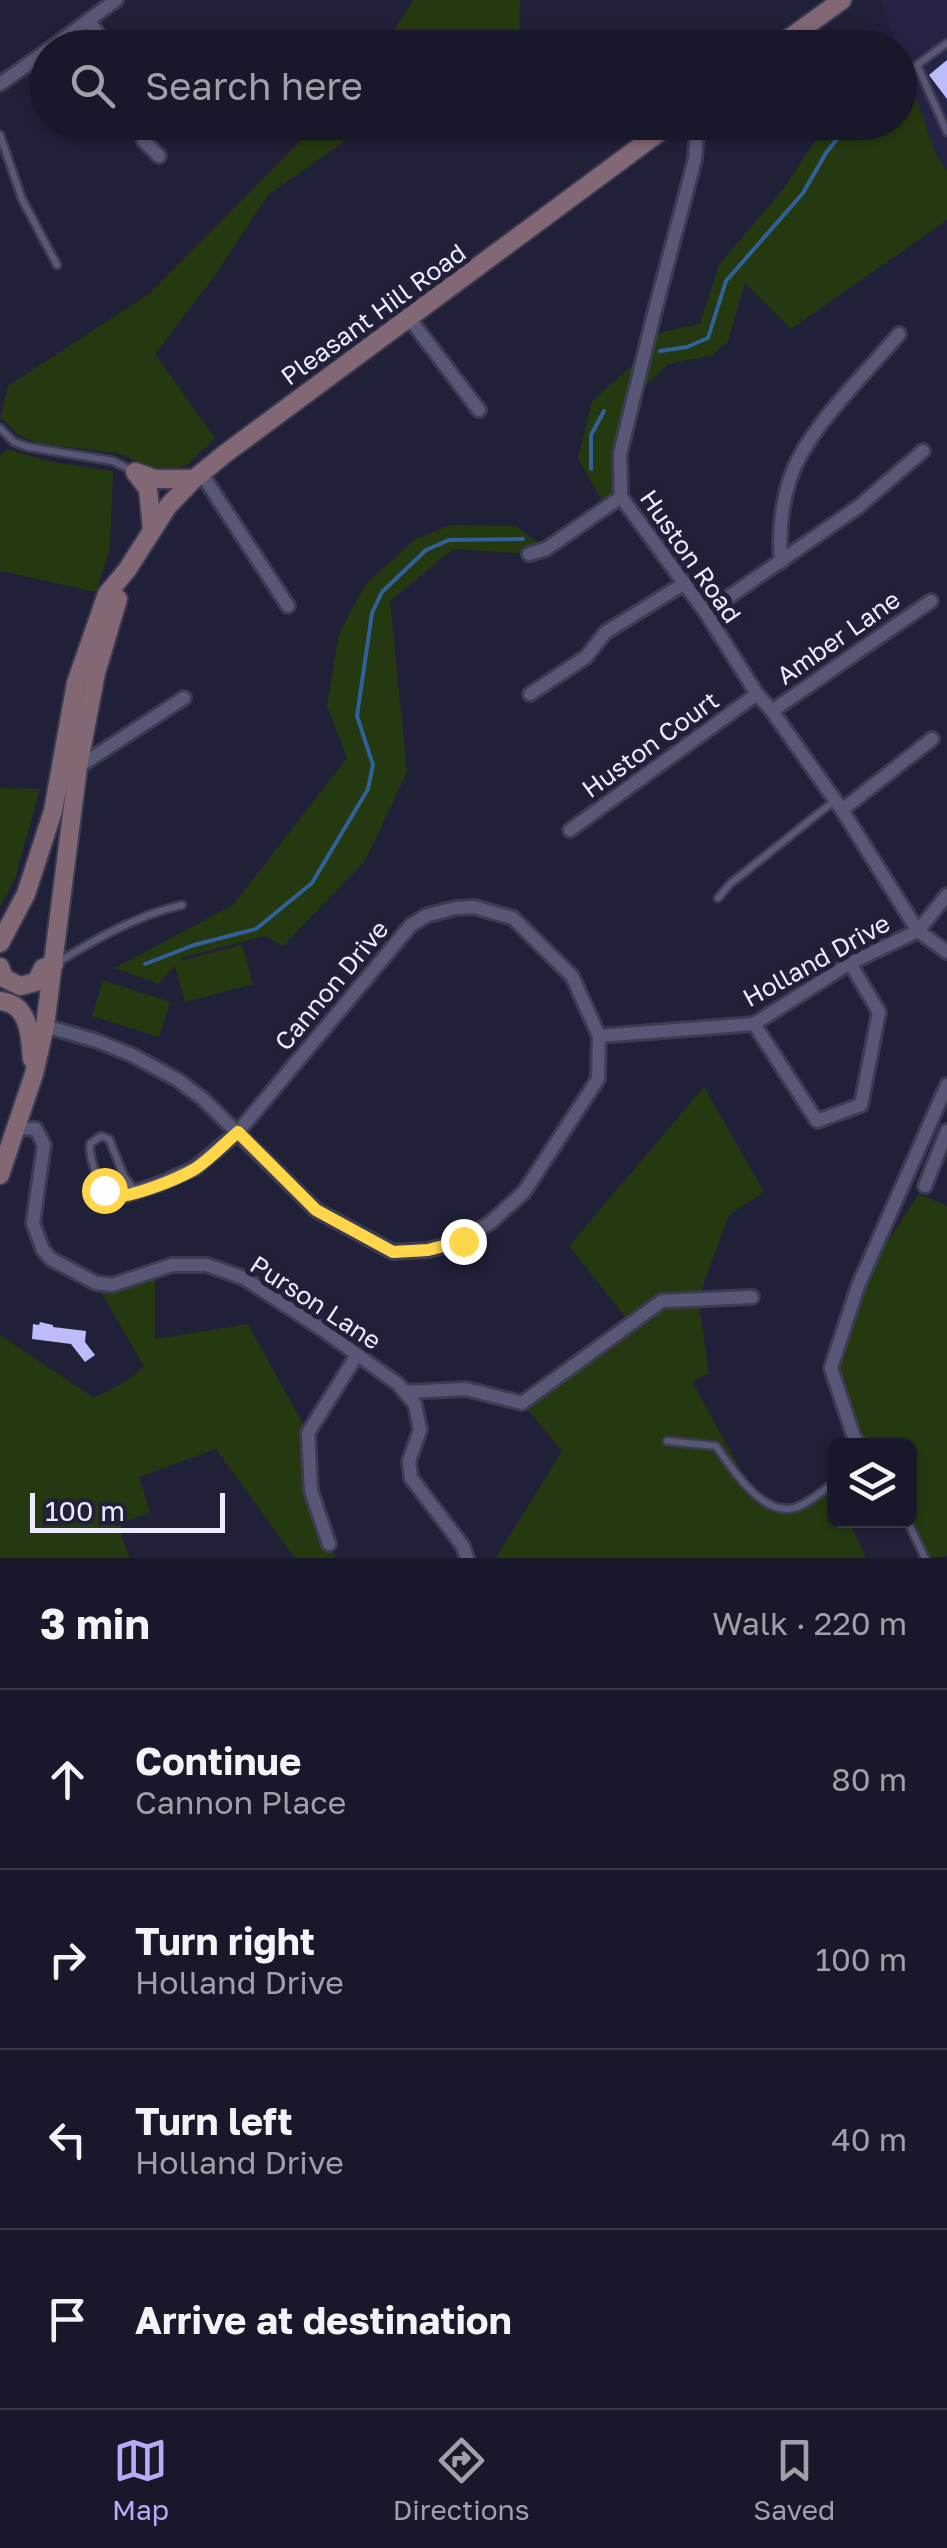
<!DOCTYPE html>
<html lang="en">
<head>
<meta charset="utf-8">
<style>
  :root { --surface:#19182b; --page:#222133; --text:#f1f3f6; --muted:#9fa0a9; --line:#373747; --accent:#b3adf9 }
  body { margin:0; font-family:"Golos Text",sans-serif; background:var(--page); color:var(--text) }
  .controls { position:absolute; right:30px; bottom:30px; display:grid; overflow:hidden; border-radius:15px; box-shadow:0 2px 8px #0004 }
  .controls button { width:90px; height:90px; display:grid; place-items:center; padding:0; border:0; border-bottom:2px solid var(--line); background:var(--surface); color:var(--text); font:50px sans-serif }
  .scale { position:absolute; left:30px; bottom:25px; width:195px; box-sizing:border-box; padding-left:10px; border:5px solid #ececfe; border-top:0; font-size:28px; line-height:35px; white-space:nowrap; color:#ececfe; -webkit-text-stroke:8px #212039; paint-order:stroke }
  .stop { position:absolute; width:30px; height:30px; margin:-22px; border:8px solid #ffd54a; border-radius:50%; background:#fff }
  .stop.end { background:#ffd54a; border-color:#fff; box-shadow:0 2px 10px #0008 }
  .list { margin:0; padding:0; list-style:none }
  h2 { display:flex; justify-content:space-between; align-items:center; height:130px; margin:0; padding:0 40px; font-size:42px }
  h2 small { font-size:32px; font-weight:400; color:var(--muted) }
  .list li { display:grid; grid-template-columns:65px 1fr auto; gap:30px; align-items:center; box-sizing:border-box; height:180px; padding:0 40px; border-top:2px solid var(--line) }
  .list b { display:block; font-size:38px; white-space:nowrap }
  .list p { margin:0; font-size:32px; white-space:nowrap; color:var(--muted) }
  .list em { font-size:32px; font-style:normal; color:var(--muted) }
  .icon { flex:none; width:55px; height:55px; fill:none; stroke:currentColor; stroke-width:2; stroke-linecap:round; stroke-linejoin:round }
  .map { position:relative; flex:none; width:947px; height:1558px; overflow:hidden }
  .search { position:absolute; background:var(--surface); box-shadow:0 2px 8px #0004; left:30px; right:30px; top:30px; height:110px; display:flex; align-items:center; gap:25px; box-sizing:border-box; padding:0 35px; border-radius:55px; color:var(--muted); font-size:38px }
  .sheet { height:850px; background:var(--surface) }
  nav { display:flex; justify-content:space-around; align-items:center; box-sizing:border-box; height:140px; border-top:2px solid var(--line); background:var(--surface); font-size:28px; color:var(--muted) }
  nav a { display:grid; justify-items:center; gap:5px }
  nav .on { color:var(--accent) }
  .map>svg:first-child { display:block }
</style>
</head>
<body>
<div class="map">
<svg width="947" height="1558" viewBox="0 0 947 1558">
  <rect width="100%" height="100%" fill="#212039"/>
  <!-- built -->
  <polygon fill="#252444" points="881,0 947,0 947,170 935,153"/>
  <!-- green -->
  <g fill="#253910">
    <polygon points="414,0 520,0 519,47 383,47"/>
    <polygon points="904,61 935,153 947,170 947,220 791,329 745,283 728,341 713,355 668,364 634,397 620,454 621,497 606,508 578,458 592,401 644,355 649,335 700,324 719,265 784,188 821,132 832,123 900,122 900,64"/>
    <path d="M318 123H467C435 148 392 138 355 134L268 195 216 274 155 354 215 438 188 464 171 472H159L118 453 41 444 17 434 0 417 8 386 149 294Z"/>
    <polygon points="7,449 52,462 113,471 110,549 96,592 1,571 0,573 0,456"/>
    <polygon points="451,525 516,526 546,549 529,554 453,549 390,601 407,772 365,861 283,946 265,936 183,957 179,961 242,945 253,984 185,1002 175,966 158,984 115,968 233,905 347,758 327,705 339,634 365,585 414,540"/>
    <polygon points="0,788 40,789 15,878 0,907"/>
    <polygon points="103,980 170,1002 159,1037 92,1016"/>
    <polygon points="704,1087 764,1192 729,1215 698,1299 709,1373 692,1382 754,1494 777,1508 794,1508 833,1484 834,1520 849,1521 866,1558 496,1558 562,1451 522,1403 631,1324 569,1246"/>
    <polygon points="919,1194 947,1206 947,1556 925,1558 910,1520 910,1446 861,1445 831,1368 858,1286"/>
    <polygon points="155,1272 155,1339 248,1324 308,1433 311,1491 336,1558 295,1558 216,1449 139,1477 150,1513 131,1519 119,1529 130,1558 0,1558 0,1335 94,1398 128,1380 144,1366 96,1283"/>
  </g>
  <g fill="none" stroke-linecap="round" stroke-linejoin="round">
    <!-- stream -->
    <g stroke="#31609b" stroke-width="4">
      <polyline points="660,351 687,347 708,338 726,281 803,193 826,153 841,134 853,122"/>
      <polyline points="591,469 591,435 604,411"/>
      <polyline points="145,964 194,945 256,929 312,883 368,789 373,765 357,716 372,613 382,592 426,550 449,540 523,539"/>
    </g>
  </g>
  <!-- building -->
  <g fill="#bcbcfb">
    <polygon points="947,60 947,99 929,75"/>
    <polygon points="40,1322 53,1325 53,1327 86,1331 85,1342 95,1355 85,1362 71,1344 32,1339 33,1324 39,1325"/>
  </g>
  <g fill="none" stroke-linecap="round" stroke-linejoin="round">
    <defs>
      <g id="lane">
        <polyline points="947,43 917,65 947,132"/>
        <polyline points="0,135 22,199 57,265"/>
        <polyline points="0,428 14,442 28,447 113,461 133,471"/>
        <polyline points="718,898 730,884 834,801"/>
        <path d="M55 964C94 940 137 915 182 905"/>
        <path d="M118 1197H111C99 1186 89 1160 90 1144L101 1136 109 1139 124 1176 135 1191"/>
        <path d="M667 1441 716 1446C732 1468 761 1516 794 1508 807 1505 823 1490 834 1483"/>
        <polyline points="907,1520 925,1558"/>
      </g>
      <g id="street">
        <polyline points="89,20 107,48"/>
        <polyline points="51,48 116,0"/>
        <polyline points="0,84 48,50"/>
        <polyline points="137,122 144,141 159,156"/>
        <polyline points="693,122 697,130 695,159 654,314 620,454 621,497 706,613 757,694 772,711 842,810 918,931 947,952"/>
        <polyline points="409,318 479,410"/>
        <polyline points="201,473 288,606"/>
        <polyline points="529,554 546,549 621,497"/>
        <path d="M781 562C778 527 783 487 800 456 823 414 868 371 899 334"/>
        <polyline points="706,613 858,507 923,451"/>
        <polyline points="530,694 586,657 606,632 685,583"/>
        <polyline points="772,711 931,601"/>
        <polyline points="78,767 184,698"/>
        <polyline points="842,810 932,739"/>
        <polyline points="570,830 757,694"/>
        <polyline points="754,1024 817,1121 861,1105 879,1012 850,963"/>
        <polyline points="45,1026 97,1041 132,1055 178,1080 203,1099 316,1210 393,1252 428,1250 463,1241 491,1222 524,1192 598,1079 599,1036 754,1024 850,963 918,931 947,895"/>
        <polyline points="17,1128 36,1129 44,1145 33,1223 43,1250 51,1259 96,1283 112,1285 172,1265 207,1265 244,1278 323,1330 398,1384 415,1404 420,1430 409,1461 411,1478 463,1546 467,1558"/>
        <polyline points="925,1186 947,1131"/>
        <polyline points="119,1197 159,1184 195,1168 238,1132 411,925 428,915 456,908 474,907 513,918 572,976 599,1036"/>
        <polyline points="405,1392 466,1389 522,1403 662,1301 752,1297"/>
        <polyline points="861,1446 854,1437 831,1368 858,1286 947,1085"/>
        <polyline points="329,1544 311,1491 308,1433 357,1355"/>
      </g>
      <g id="secondary">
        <polyline points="776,48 842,0"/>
        <polyline points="135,472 148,489 152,529"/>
        <polyline points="136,472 155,479 194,479"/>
        <polyline points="0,943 26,894 53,811 76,683 107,594 127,570 168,506 194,479 226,453 673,122"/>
        <polyline points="0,967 4,978 20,986 36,982 43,968 54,964"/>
        <path d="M0 1001C30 1004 30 1036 32 1059"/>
        <polyline points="0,1175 34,1074 45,1026 78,767 96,673 118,599"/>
      </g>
    </defs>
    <!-- lane casing -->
    <use href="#lane" stroke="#3c3b51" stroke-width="11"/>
    <!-- street casing -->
    <use href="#street" stroke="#3c3b51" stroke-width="18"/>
    <!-- secondary casing -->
    <use href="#secondary" stroke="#3c3b51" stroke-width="22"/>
    <!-- lane -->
    <use href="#lane" stroke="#585876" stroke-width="6"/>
    <!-- street -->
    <use href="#street" stroke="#585876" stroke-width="12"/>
    <!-- secondary -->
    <use href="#secondary" stroke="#826774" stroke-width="18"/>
  </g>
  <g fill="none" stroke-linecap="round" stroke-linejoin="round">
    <!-- route -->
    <path stroke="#ffd54a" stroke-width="12" d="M104 1190 111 1197C133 1197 176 1180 195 1169 210 1159 224 1144 238 1132L316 1210 393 1252 428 1250 463 1241"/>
  </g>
  <g text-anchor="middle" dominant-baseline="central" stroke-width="10" stroke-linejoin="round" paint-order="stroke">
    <!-- street labels -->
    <g font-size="25" fill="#ececfe" stroke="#212039">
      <text transform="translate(373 314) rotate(-36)">Pleasant Hill Road</text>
      <text transform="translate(691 556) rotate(55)">Huston Road</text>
      <text transform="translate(838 637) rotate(-35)">Amber Lane</text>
      <text transform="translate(650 744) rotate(-36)">Huston Court</text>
      <text transform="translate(816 960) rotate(-29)">Holland Drive</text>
      <text transform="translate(331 985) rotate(-50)">Cannon Drive</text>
      <text transform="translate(316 1302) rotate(33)">Purson Lane</text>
    </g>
  </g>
</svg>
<div class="controls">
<button><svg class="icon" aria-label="layers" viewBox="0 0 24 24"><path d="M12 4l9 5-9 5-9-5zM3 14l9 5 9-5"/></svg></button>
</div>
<div class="scale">100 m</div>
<div class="stop" style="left:104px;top:1190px"></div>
<div class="stop end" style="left:463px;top:1241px"></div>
<div class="search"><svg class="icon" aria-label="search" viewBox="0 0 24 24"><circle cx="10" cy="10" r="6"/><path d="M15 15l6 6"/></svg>Search here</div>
</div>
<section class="sheet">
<h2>3 min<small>Walk · 220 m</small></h2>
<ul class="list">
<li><svg class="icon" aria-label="ahead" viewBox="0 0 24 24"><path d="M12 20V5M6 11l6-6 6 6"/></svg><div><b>Continue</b><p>Cannon Place</p></div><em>80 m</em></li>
<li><svg class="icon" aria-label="right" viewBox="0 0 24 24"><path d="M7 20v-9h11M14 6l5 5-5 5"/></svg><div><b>Turn right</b><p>Holland Drive</p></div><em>100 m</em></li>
<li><svg class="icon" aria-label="left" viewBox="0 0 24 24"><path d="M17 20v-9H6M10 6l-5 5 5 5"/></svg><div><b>Turn left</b><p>Holland Drive</p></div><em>40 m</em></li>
<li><svg class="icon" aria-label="arrive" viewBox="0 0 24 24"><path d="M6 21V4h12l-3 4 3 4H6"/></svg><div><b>Arrive at destination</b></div></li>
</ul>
</section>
<nav>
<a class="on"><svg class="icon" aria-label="map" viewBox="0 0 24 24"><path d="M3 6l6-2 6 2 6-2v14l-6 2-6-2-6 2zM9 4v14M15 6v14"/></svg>Map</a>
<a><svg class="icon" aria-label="directions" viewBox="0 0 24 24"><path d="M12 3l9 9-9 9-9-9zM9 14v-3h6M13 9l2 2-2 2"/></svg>Directions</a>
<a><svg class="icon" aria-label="saved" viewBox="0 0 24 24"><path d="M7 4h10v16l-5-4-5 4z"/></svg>Saved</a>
</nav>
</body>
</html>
